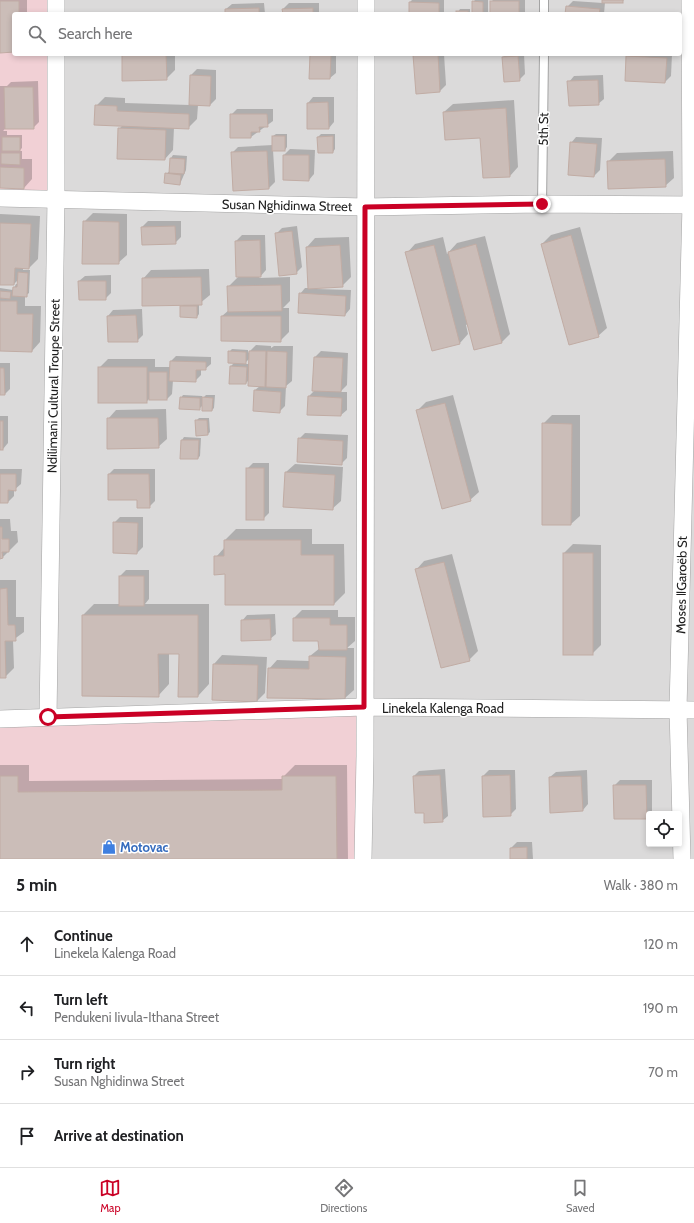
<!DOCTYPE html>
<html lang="en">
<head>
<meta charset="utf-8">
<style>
  :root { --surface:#fff; --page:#f2f2f2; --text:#202124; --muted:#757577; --line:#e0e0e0; --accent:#ca0025 }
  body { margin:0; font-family:Cabin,sans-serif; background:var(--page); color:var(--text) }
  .controls { position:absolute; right:12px; bottom:12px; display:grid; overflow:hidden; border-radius:4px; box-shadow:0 2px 6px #0003 }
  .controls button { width:36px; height:36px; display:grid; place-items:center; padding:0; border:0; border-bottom:1px solid var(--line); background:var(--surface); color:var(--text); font:20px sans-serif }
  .stop { position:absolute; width:12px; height:12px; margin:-9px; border:3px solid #ca0025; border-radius:50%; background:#fff }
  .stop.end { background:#ca0025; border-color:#fff; box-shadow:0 1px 4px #0008 }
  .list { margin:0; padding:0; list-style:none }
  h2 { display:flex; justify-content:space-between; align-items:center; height:52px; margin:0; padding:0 16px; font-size:17px }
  h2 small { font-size:13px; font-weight:400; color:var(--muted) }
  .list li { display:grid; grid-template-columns:26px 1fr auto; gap:12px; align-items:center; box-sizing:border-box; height:64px; padding:0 16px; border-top:1px solid var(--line) }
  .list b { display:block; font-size:15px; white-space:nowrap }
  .list p { margin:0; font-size:13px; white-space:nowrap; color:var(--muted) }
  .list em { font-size:13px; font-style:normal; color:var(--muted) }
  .icon { flex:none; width:22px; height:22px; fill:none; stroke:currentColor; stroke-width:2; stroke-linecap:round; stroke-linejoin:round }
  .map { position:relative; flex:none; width:694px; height:859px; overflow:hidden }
  .search { position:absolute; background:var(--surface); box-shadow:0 2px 6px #0003; left:12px; right:12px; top:12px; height:44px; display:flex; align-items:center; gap:10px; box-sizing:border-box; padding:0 14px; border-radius:4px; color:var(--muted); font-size:15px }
  .sheet { height:308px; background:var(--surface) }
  nav { display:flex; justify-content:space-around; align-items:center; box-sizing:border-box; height:56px; border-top:1px solid var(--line); background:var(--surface); font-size:11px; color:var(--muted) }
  nav a { display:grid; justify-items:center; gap:2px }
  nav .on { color:var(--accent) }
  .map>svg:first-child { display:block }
</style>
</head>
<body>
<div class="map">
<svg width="694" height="859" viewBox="0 0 694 859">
  <rect width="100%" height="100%" fill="#efe8e2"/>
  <!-- residential -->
  <path fill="#dbdada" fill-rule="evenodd" d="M56 0H694V859H362L0 719V200L56 54H680V14H56ZM649 814H679V844H649Z"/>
  <!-- commercial -->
  <g fill="#f1d0d5">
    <polygon points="0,0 56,0 56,14 14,14 14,54 56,54 56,199 0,201"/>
    <polygon points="364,707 363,859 0,859 0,719"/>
  </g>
  <!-- shadow -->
  <g fill="#0003" fill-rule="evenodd">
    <polygon points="0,0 27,0 27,14 14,14 14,51 0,52"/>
    <polygon points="412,0 444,0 444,14 410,14 410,2"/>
    <polygon points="475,0 488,0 488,14 473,14 473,2"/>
    <polygon points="493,0 525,0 525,14 491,14 491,2"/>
    <polygon points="603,0 624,0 622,2 605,2 604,14 566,14 567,7 573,1 603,3"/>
    <polygon points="264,3 265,14 226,14 226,9 232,4"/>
    <polygon points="289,3 319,3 319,14 284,14 283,9"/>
    <polygon points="460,9 470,9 470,14 457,14"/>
    <polygon points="123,54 175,54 175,70 166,79"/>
    <polygon points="312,54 336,54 336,73 330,78 311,55"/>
    <polygon points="416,54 444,54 446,85 440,91 414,55"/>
    <polygon points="506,54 524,54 525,74 519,80 503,57"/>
    <polygon points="630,54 672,54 671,76 665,82 627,57"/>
    <polygon points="197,69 216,70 216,99 210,105 198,105 197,119 188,128 174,127 173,150 165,159 119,129 122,126 96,106 105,97 125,98 125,103 190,105 191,75"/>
    <polygon points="603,75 604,99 598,104 569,82 574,76"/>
    <polygon points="38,81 39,122 33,128 6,128 3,131 7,131 7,135 22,135 22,148 19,151 22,151 22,159 32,159 32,179 24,188 0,187 0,86 7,86 11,82"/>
    <polygon points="313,97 334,97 334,122 329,128 308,103"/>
    <polygon points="514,100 518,167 510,176 481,137 444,112 453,104"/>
    <polygon points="237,109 273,109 273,121 251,137 231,115"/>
    <polygon points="276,134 287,134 287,147 285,150 273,150 275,182 269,188 232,153 238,147 273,145 273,136"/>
    <polygon points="321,134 335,134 335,149 333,152 318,137"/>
    <polygon points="576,137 602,138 600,170 594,176 569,174 571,143"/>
    <polygon points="290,149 315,150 314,174 309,180 284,155"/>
    <polygon points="673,151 674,178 665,186 608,162 617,153"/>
    <polygon points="173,155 187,156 186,170 180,184 166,174 170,171 171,158"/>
    <polygon points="93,213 127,214 127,255 118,263 84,222"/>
    <path d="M0 214 40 216 38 259 29 268 23 267V270H30L29 293 25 296V306H41L40 342 32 351 0 350V288L13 290 16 284H0ZM18 280V284H14Z"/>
    <polygon points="148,221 181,221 181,237 175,243 142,227"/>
    <polygon points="297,226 302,267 296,273 276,234 282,228"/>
    <polygon points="580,227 607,328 598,336 542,244 551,235"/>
    <polygon points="242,235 265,235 266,270 259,278 290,277 290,301 283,308 289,308 289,332 280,341 222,316 229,310 228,287 239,276 236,241"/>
    <polygon points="485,236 510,334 502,342 474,349 468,324 466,325 468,334 460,343 432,350 407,253 415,244 443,237 447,254 457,243"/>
    <polygon points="349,237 351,277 342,286 317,287 317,289 351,290 350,309 345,315 300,294 305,288 309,288 307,247 315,238"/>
    <polygon points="209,269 210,295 199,304 199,314 197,317 181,307 184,304 143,279 151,270"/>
    <polygon points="111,275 111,293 105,299 79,281 85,276"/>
    <polygon points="142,309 143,335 137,341 108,316 113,310"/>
    <path d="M256 345 271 346V348L274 346H293L292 381 286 386 285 406 279 412 255 390 260 386 249 380 246 383 231 366 235 362 229 352 232 349 248 350V353ZM250 358V364H244Z"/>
    <polygon points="321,351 348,353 347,385 340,392 347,392 347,410 341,415 309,396 315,390 315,357"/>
    <polygon points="176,356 211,357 211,364 205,369 201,369 201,375 195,381 173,380 172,394 167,399 149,399 146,402 99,368 108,359 155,359 155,367 170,367 171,361"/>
    <polygon points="0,363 10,363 10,389 5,394 0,394"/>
    <polygon points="183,395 202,396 202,399 206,395 215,395 214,408 212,410 203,405 199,409 181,398"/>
    <polygon points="453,395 479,492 470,500 417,411 426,402"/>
    <polygon points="166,409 167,439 158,447 108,419 116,410"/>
    <polygon points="552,415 580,415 580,516 571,524 543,424"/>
    <polygon points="0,416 8,416 8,443 3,449 0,449"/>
    <polygon points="199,418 209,418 210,432 208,434 196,421"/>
    <polygon points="305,433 348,435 347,458 341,464 299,439"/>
    <polygon points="184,437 201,438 200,456 198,458 182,440"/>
    <polygon points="253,463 269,463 269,513 263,519 247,469"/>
    <polygon points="295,464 343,467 341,501 332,509 286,472"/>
    <polygon points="0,469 22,469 21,484 14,490 14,496 8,502 0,502"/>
    <polygon points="114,469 155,469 155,501 149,507 138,499 109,474"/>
    <polygon points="120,517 143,517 143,547 137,553 114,523"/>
    <polygon points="0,519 10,519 11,531 17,531 18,542 2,558 0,558"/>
    <polygon points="236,529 312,529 312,544 344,544 345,593 334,604 226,573 216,557 225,547 225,540"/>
    <polygon points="573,544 601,545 601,645 592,654 564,654 564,553"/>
    <polygon points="452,554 478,651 469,660 416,570 424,561"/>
    <polygon points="126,570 149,570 149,599 145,604 209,604 209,684 198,696 179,696 180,653 169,653 169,684 158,696 83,695 83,615 94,604 120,604 120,576"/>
    <polygon points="0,580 16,580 16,617 24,617 24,632 13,640 14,668 5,677 0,677"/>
    <polygon points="302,610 338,610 338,617 355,617 355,641 347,648 354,648 354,690 345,698 269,669 277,660 310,661 310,656 320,648 319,640 294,618"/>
    <polygon points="275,614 276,634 270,639 242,621 247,615"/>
    <polygon points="222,655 267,657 265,693 257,701 214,664"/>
    <polygon points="0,765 29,765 29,781 283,779 283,777 295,765 347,765 348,859 0,859"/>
    <polygon points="445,769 448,816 442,821 425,812 414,776 419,771"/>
    <polygon points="489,770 515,770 516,809 510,815 483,776"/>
    <polygon points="587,770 588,804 583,810 550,777 556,772"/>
    <polygon points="620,780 652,780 652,812 646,818 614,786"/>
    <polygon points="517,842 532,842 533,859 511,859 511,848"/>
  </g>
  <!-- building -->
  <g fill="#cbbdb8" stroke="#c1aca4">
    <rect x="602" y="0" width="21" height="3"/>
    <polygon points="0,1 19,1 19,14 14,14 14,52 0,53"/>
    <polygon points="472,1 483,2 483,14 472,14"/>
    <rect x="490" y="1" width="29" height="13"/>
    <polygon points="409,2 439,3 439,14 409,14"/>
    <polygon points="566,6 600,9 599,14 565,14"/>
    <polygon points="259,8 259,14 225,14 225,9"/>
    <polygon points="313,8 313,14 283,14 282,9"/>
    <rect x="456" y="11" width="12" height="3"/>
    <polygon points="122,54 166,54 167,80 122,81"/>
    <polygon points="438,54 440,92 416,94 413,55"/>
    <polygon points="310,55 331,55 330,79 309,79"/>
    <polygon points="518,56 520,81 504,82 502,57"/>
    <polygon points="626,56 667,58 665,83 625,81"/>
    <polygon points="190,75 211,76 210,106 189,105"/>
    <polygon points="598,80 599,105 569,106 567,81"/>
    <polygon points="4,87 33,87 34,129 5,129"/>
    <polygon points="328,102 329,129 307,129 307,103"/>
    <polygon points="95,105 117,106 117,111 189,114 189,129 94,125"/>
    <polygon points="506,108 510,177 483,178 480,138 445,140 443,112"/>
    <polygon points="230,114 267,114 268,127 259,127 260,132 251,132 251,138 230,138"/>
    <polygon points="118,128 166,130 165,160 117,159"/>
    <rect x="272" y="136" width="13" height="15"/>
    <polygon points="333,136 333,153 318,153 317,137"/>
    <rect x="2" y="137" width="18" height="14"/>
    <polygon points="570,142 597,144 594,177 568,175"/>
    <polygon points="267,151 269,189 233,191 231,152"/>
    <polygon points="1,153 20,153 20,165 1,164"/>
    <polygon points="283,155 309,155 309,181 283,180"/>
    <polygon points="170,158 185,159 184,174 169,173"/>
    <polygon points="665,159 666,187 608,189 607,161"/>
    <polygon points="0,167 24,168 24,189 0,188"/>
    <polygon points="165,173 181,175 180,185 164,183"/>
    <polygon points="83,221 119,222 119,264 82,264"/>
    <polygon points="0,223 31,224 29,269 15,268 14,285 0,285"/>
    <polygon points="175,226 176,244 142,245 141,227"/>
    <polygon points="292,231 297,274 279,276 275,233"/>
    <polygon points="571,235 599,337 569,345 541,244"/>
    <polygon points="260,240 261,277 236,277 235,241"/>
    <polygon points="476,244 502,343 474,350 448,252"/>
    <polygon points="340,245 343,287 308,289 306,247"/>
    <polygon points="434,245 460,344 432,351 405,252"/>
    <polygon points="18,272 28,273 27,297 12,296 13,287 17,287"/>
    <polygon points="201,277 202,305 142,306 142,278"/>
    <polygon points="78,281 106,281 106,300 79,300"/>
    <polygon points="281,285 282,311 228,312 227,286"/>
    <polygon points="0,291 11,292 10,299 0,298"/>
    <polygon points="299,293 346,296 345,316 298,313"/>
    <polygon points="0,301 17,301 17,314 33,314 32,352 0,351"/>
    <polygon points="180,306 197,306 197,318 180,317"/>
    <polygon points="136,315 138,342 108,342 107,316"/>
    <polygon points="221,316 281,316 281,342 221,341"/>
    <polygon points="228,351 246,352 246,364 228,363"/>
    <polygon points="249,351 266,351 265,387 248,386"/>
    <polygon points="267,351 287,352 286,388 266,387"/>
    <polygon points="314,357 343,358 341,392 312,391"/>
    <polygon points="170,361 206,362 206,370 196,370 196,382 169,381"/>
    <polygon points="230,366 247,367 246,384 229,384"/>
    <rect x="98" y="367" width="49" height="36"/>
    <polygon points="0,368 4,368 5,395 0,395"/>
    <rect x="149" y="372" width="18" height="28"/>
    <polygon points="254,390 281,392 280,413 253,411"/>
    <polygon points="308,396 342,398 341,416 307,415"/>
    <polygon points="180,397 200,398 200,410 179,409"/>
    <polygon points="202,397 213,398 212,411 202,411"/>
    <polygon points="445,403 471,501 442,509 416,410"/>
    <polygon points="107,418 158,418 159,448 107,449"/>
    <polygon points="195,420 207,420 208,435 196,436"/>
    <rect x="0" y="421" width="3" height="29"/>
    <polygon points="542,423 572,424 571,525 542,525"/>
    <polygon points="298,438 343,441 342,465 297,462"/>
    <polygon points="181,440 199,440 198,459 180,459"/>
    <rect x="246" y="468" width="18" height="52"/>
    <polygon points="285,472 335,475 333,510 283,507"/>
    <polygon points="0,474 16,474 16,491 8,490 8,503 0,503"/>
    <polygon points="108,474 149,474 150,508 137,508 137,500 108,500"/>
    <polygon points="113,522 138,523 137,554 113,553"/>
    <polygon points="0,527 2,527 2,539 9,539 9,552 2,552 3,558 0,559"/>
    <polygon points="224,540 301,540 301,555 334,555 334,605 225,605 225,574 214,575 214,556 224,556"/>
    <rect x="563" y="553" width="30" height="102"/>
    <polygon points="444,562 470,661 441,668 415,569"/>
    <rect x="119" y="576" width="25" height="30"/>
    <polygon points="7,588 8,625 15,625 16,641 5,641 6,678 0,678 0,589"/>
    <polygon points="82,615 198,615 198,697 178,697 179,654 158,654 159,697 82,696"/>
    <polygon points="293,618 330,618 330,625 347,625 347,650 319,650 318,641 293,641"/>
    <polygon points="270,619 271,640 241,641 241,620"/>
    <polygon points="309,656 346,657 345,699 267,698 268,668 309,669"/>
    <polygon points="213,664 258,665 257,702 212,700"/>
    <polygon points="440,775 443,822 424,823 424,813 415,813 413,776"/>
    <polygon points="510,775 511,816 483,817 482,776"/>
    <polygon points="0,776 18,776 18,792 282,790 282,776 336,776 337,859 0,859"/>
    <polygon points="581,776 583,811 550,813 549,777"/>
    <polygon points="613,785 646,785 647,819 614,819"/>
    <polygon points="527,847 527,859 510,859 510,848"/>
  </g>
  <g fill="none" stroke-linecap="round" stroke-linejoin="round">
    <defs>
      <g id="service">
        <polyline points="544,14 544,0"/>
        <polyline points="542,204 544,54"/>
      </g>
      <g id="minor">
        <polyline points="56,0 56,14"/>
        <polyline points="366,14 366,0"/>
        <polyline points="0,198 365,207 542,204 694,205"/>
        <polyline points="48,717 56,199 56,54"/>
        <polyline points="0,719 364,707 694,710"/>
        <polyline points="363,859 365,756 366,54"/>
        <polyline points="682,859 678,709 691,205 690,0"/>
      </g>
    </defs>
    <!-- service casing -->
    <use href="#service" stroke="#a4a4a4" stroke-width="10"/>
    <!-- minor casing -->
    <use href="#minor" stroke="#a4a4a4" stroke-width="18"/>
    <!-- service -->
    <use href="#service" stroke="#fff" stroke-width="8"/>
    <!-- minor -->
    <use href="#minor" stroke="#fff" stroke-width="17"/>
  </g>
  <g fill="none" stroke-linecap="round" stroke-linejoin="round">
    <!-- route -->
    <polyline stroke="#ca0025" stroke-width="5" points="48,717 364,707 365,207 542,204"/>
  </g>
  <!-- icons -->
  <defs>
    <symbol id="shop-bare" viewBox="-9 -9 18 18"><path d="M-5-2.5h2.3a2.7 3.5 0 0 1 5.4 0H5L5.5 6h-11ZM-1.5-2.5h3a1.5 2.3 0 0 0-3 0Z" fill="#3f7fe0" stroke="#fff" stroke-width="2.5" paint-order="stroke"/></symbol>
  </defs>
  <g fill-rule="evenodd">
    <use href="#shop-bare" x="99" y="837" width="20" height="20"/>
  </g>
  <g text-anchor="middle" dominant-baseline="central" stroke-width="3" stroke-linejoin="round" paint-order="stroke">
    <!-- street labels -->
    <g font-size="13" fill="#1d1d1d" stroke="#fff">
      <text transform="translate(543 129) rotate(-89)">5th St</text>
      <text transform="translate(287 205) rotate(1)">Susan Nghidinwa Street</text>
      <text transform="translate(53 386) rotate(-89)">Ndilimani Cultural Troupe Street</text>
      <text transform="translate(681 585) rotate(-89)">Moses ǁGaroëb St</text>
      <text x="443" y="708">Linekela Kalenga Road</text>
    </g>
    <!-- shop labels -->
    <g font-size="13" font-weight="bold" fill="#366cbe" stroke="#fff" text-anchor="start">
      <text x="120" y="847">Motovac</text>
    </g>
  </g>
</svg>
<div class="controls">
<button><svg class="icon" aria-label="locate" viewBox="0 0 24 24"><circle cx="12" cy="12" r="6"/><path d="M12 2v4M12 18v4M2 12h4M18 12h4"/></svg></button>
</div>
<div class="stop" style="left:48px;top:717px"></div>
<div class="stop end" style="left:542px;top:204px"></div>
<div class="search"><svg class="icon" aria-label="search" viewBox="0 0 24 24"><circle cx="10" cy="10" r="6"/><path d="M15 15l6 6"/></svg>Search here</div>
</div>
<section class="sheet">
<h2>5 min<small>Walk · 380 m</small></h2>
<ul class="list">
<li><svg class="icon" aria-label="ahead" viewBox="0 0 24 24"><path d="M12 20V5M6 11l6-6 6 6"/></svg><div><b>Continue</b><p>Linekela Kalenga Road</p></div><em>120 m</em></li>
<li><svg class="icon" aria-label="left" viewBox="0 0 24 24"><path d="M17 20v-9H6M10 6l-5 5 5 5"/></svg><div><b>Turn left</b><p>Pendukeni Iivula-Ithana Street</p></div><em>190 m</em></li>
<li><svg class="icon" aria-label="right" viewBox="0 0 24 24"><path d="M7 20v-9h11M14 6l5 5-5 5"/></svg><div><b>Turn right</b><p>Susan Nghidinwa Street</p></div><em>70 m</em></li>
<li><svg class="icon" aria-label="arrive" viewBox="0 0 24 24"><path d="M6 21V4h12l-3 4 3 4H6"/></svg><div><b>Arrive at destination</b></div></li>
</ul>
</section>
<nav>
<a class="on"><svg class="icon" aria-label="map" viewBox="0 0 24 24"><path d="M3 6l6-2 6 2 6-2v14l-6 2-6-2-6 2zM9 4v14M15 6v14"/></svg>Map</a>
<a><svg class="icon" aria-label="directions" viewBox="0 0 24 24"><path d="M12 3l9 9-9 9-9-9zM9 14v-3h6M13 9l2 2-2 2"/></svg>Directions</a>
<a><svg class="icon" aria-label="saved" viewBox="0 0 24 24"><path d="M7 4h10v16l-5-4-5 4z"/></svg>Saved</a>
</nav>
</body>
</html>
